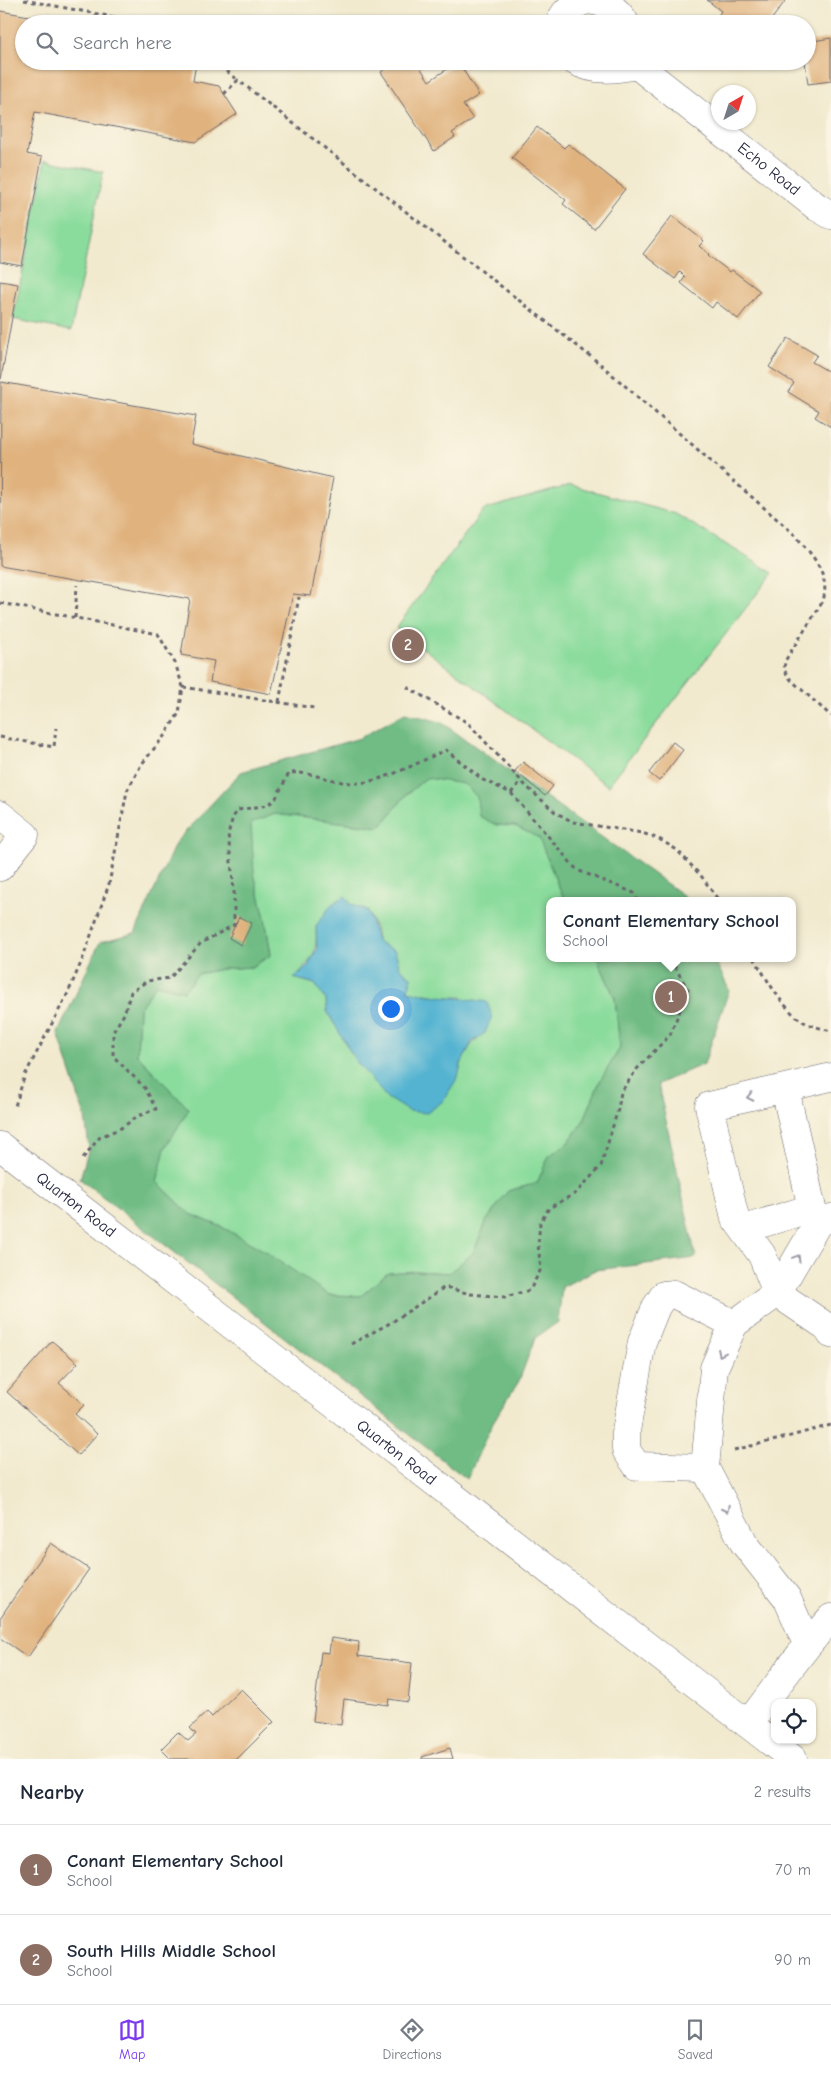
<!DOCTYPE html>
<html lang="en">
<head>
<meta charset="utf-8">
<style>
  :root { --surface:#fff; --page:#f6f6f7; --text:#1f2937; --muted:#747a83; --line:#e0e1e3; --accent:#7c3aed }
  body { margin:0; font-family:"Comic Neue",sans-serif; background:var(--page); color:var(--text) }
  .controls { position:absolute; right:15px; bottom:15px; display:grid; overflow:hidden; border-radius:10px; box-shadow:0 1px 4px #0004 }
  .controls button { width:45px; height:45px; display:grid; place-items:center; padding:0; border:0; border-bottom:1px solid var(--line); background:var(--surface); color:var(--text); font:25px sans-serif }
  .compass { position:absolute; left:711px; top:85px; width:45px; height:45px; border-radius:50%; background:var(--surface); box-shadow:0 1px 4px #0004; rotate:39deg }
  .you { position:absolute; left:390px; top:1008px; width:18px; height:18px; margin:-12px; border:4px solid #fff; border-radius:50%; background:#1a73e8; box-shadow:0 0 0 8px #1a73e833 }
  .badge { display:grid; place-items:center; width:32px; height:32px; border-radius:50%; background:var(--accent); color:#fff; font-size:16px; font-weight:700 }
  .pin { position:absolute; translate:-50% -50%; border:2px solid #fff; box-shadow:0 1px 5px #0006 }
  .popup { position:absolute; left:546px; top:897px; width:250px; height:65px; box-sizing:border-box; display:grid; place-content:center; border-radius:10px; background:var(--surface); filter:drop-shadow(0 1px 4px #0005); font-size:16px; white-space:nowrap; color:var(--muted) }
  .popup b { font-size:19px; color:var(--text) }
  .popup::after { content:''; position:absolute; left:50%; top:100%; margin-left:-10px; border:10px solid transparent; border-top-color:var(--surface) }
  .list { margin:0; padding:0; list-style:none }
  h2 { display:flex; justify-content:space-between; align-items:center; height:65px; margin:0; padding:0 20px; font-size:21px }
  h2 small { font-size:16px; font-weight:400; color:var(--muted) }
  .list li { display:grid; grid-template-columns:32px 1fr auto; gap:15px; align-items:center; box-sizing:border-box; height:90px; padding:0 20px; border-top:1px solid var(--line) }
  .list b { display:block; font-size:19px; white-space:nowrap }
  .list p { margin:0; font-size:16px; white-space:nowrap; color:var(--muted) }
  .list em { font-size:16px; font-style:normal; color:var(--muted) }
  .icon { flex:none; width:28px; height:28px; fill:none; stroke:currentColor; stroke-width:2; stroke-linecap:round; stroke-linejoin:round }
  .map { position:relative; flex:none; width:831px; height:1759px; overflow:hidden }
  .search { position:absolute; background:var(--surface); box-shadow:0 1px 4px #0004; left:15px; right:15px; top:15px; height:55px; display:flex; align-items:center; gap:12px; box-sizing:border-box; padding:0 18px; border-radius:28px; color:var(--muted); font-size:19px }
  .sheet { height:245px; background:var(--surface) }
  nav { display:flex; justify-content:space-around; align-items:center; box-sizing:border-box; height:70px; border-top:1px solid var(--line); background:var(--surface); font-size:14px; color:var(--muted) }
  nav a { display:grid; justify-items:center; gap:2px }
  nav .on { color:var(--accent) }
  .map>svg:first-child { display:block }
</style>
</head>
<body>
<div class="map">
<svg width="831" height="1759" viewBox="0 0 831 1759">
  <rect width="100%" height="100%" fill="#fcf5e5"/>
  <filter id="ink" filterUnits="userSpaceOnUse"><feTurbulence type="fractalNoise" baseFrequency=".02" numOctaves="2"/><feDisplacementMap in="SourceGraphic" scale="10" xChannelSelector="R" yChannelSelector="G"/><feConvolveMatrix kernelMatrix="1 2 1 2 8 2 1 2 1" color-interpolation-filters="sRGB"/></filter>
  <filter id="wash" filterUnits="userSpaceOnUse"><feTurbulence type="fractalNoise" baseFrequency=".0096" numOctaves="4" result="noise"/><feDisplacementMap in="SourceGraphic" scale="20" xChannelSelector="R" yChannelSelector="G"/><feGaussianBlur stdDeviation="1.12" result="paint"/><feColorMatrix in="noise" values="0 0 0 0 0 0 0 0 0 0 0 0 0 0 0 0 0 1.4 0 .05"/><feComposite in="paint" operator="in"/></filter>
  <g filter="url(#wash)">
    <rect width="100%" height="100%" fill="#f1eacf"/>
    <!-- green -->
    <g fill="#8adc9c" stroke="#567f6c" fill-rule="evenodd">
      <polygon points="45,160 103,172 71,331 13,319"/>
      <polygon points="571,485 676,514 773,573 608,786 396,628 483,510"/>
      <path d="M426 777 464 784 477 797 496 825 515 826 540 838 559 888 566 901H550V958H597L615 998 620 1048 600 1081 584 1120 568 1143 549 1156 537 1183 508 1191 487 1220 473 1253 449 1273 416 1271 388 1273 361 1296 329 1295 222 1227 190 1214 157 1182 165 1148 188 1109 137 1055 139 1009 156 984 184 991 198 974 221 969 252 967 271 955 265 918 254 874 250 823 275 814 380 827 406 795ZM351 904 368 911 375 928 378 943 395 951 400 968 412 978 407 991 444 997H462L485 1033C468 1045 462 1057 458 1077L355 1060 328 1011 326 1000 315 984 294 978C314 958 317 954 316 926Z"/>
    </g>
    <!-- forest -->
    <polygon fill="#6fbc84" stroke="#486f60" points="405,713 441,722 684,896 686,901 566,901 559,888 539,838 515,826 496,825 479,816 477,797 464,784 426,778 406,795 380,827 275,814 251,823 254,874 265,918 271,955 252,967 221,969 198,974 184,991 156,984 139,1009 137,1055 189,1109 165,1148 157,1182 190,1214 222,1227 263,1250 329,1295 361,1296 388,1273 416,1271 449,1273 473,1253 487,1220 508,1191 537,1183 549,1156 568,1143 584,1120 600,1081 620,1048 615,998 597,958 714,958 729,990 704,1064 658,1084 696,1258 595,1270 562,1287 558,1322 535,1338 519,1381 493,1422 467,1479 80,1179 89,1148 85,1117 58,1033 100,942 135,933 176,842 241,772 360,738"/>
    <!-- water -->
    <path fill="#52b3d1" stroke="#3a6a86" d="M345 896 351 904 368 911 378 943 395 951 400 968 412 978 407 991C433 997 460 997 487 1002L492 1016 485 1033 472 1042 461 1064 458 1077 443 1101 427 1113 408 1111 387 1098 355 1060 327 1011 326 1000 315 984 294 978 307 967 317 949 316 926 332 904Z"/>
    <g id="blocks">
      <!-- building -->
      <g fill="#e0b27e">
        <polygon points="707,0 786,0 768,24 738,24 735,21 732,24 728,24 718,16 721,11"/>
        <polygon points="0,11 70,23 24,24 24,61 183,61 196,63 193,81 219,86 237,114 195,142 35,112 27,154 42,157 22,266 0,262"/>
        <polygon points="831,38 831,81 808,84 805,61 807,61 807,42"/>
        <polygon points="396,61 416,61 429,81 458,62 479,95 463,105 473,119 452,133 455,137 434,151 381,72"/>
        <polygon points="537,127 564,148 568,144 625,189 594,229 563,204 566,200 512,158"/>
        <polygon points="672,216 704,241 699,246 709,254 708,255 730,272 732,270 760,291 738,319 716,302 712,308 681,283 685,277 680,272 675,279 643,254"/>
        <polygon points="0,281 18,284 1,379 0,379"/>
        <polygon points="788,338 817,355 812,362 831,373 831,427 815,417 819,411 788,392 794,383 769,367"/>
        <polygon points="1,382 196,416 191,444 333,478 311,596 293,594 271,694 210,682 214,661 181,655 190,599 0,566"/>
        <polygon points="673,742 683,750 659,781 649,773"/>
        <polygon points="523,762 553,786 545,796 515,771"/>
        <polygon points="239,917 252,923 241,945 229,938"/>
        <polygon points="52,1341 78,1363 59,1383 84,1405 75,1414 97,1434 78,1455 7,1392"/>
        <polygon points="51,1543 89,1569 28,1657 0,1638 0,1618"/>
        <polygon points="331,1638 359,1642 358,1656 412,1663 408,1702 389,1699 388,1705 344,1699 341,1725 313,1721 321,1652 329,1653"/>
        <polygon points="241,1689 274,1722 237,1759 171,1759 161,1749 178,1732 188,1741 196,1734 190,1728 207,1712 212,1717"/>
        <polygon points="450,1748 453,1759 422,1759 422,1757"/>
      </g>
    </g>
  </g>
  <g filter="url(#ink)">
    <use href="#blocks" fill-opacity="0" stroke="#6a686f" stroke-width="1"/>
    <g fill="none" stroke-linecap="round" stroke-linejoin="round">
      <defs>
        <g id="minor">
          <path d="M588 0C605 2 617 8 626 24"/>
          <path d="M560 24C563 10 575 4 587 0"/>
          <path d="M575 61C595 72 616 69 637 65"/>
          <path id="s1" d="M636 61 637 65 817 207 831 215"/>
          <polyline points="0,815 25,835 0,867"/>
          <polyline points="785,1089 812,1208 818,1223"/>
          <path id="s2" d="M0 1146 793 1759"/>
          <polyline points="744,1229 812,1208"/>
          <polyline points="777,1293 762,1255 735,1218 709,1106 831,1077"/>
          <polyline points="777,1293 818,1223 831,1218"/>
          <polyline points="705,1468 637,1466 626,1450 626,1431 642,1342 656,1307 664,1295 674,1294 734,1324"/>
          <polyline points="807,1644 787,1598 744,1543 705,1468 714,1368 734,1324 777,1293 827,1327 831,1334"/>
          <path d="M748 1724C776 1688 800 1651 831 1618"/>
        </g>
      </defs>
      <!-- minor casing -->
      <use href="#minor" stroke="#6a686f" stroke-width="29"/>
      <!-- path -->
      <g stroke="#6a686f" stroke-width="3" stroke-dasharray="4 4" stroke-linecap="butt">
        <polyline points="24,0 150,24"/>
        <polyline points="214,61 238,80"/>
        <path d="M224 94 238 80 599 363 794 534C811 554 831 573 823 601L785 661 784 670 791 680 831 716"/>
        <polyline points="0,603 158,634 175,663 183,687 179,713 165,735 141,765 127,791 109,884 83,958 68,993 25,1075 15,1106"/>
        <polyline points="75,618 77,585"/>
        <polyline points="183,687 314,708"/>
        <polyline points="407,687 468,723 526,786 555,812 573,822 642,833 659,839 677,850 702,877 719,901"/>
        <polyline points="279,702 299,597"/>
        <polyline points="0,737 54,747 56,728"/>
        <polyline points="511,793 521,781"/>
        <path d="M754 958C767 979 785 1014 808 1024 815 1027 824 1029 831 1031"/>
        <path d="M83 1158 100 1137 121 1128 138 1116 156 1109 145 1088 113 1056V1032L124 1014 131 992 147 981 170 978 201 943 234 925V890L228 834 233 817 238 810 268 805 276 798 289 773C311 771 333 783 355 783 379 784 423 760 446 750L483 780 511 793 577 870 634 893 638 901"/>
        <polyline points="351,1344 392,1322 445,1287 470,1294 505,1297 530,1290 541,1269 538,1245 540,1223 549,1208 576,1193 601,1166 618,1109 621,1092 637,1069 670,1035 688,990 670,958"/>
        <polyline points="734,1450 776,1440 831,1425"/>
      </g>
      <!-- minor -->
      <use href="#minor" stroke="#fff" stroke-width="28"/>
    </g>
    <!-- one-way arrows -->
    <defs><path id="oneway-chevron" d="M-2-3.5L2.5 0L-2 3.5" fill="none" stroke-width="1.6" stroke-linecap="round" stroke-linejoin="round" transform="scale(1.25)"/></defs>
    <g stroke="#9c9ca7">
      <use href="#oneway-chevron" transform="translate(750 1097) rotate(168)"/>
      <use href="#oneway-chevron" transform="translate(797 1258) rotate(-59)"/>
      <use href="#oneway-chevron" transform="translate(721 1353) rotate(115)"/>
      <use href="#oneway-chevron" transform="translate(726 1509) rotate(63)"/>
    </g>
  </g>
  <g text-anchor="middle" dominant-baseline="central" stroke-width="4.5" stroke-linejoin="round" paint-order="stroke">
    <!-- street labels -->
    <g font-size="16" fill="#22223b" stroke="#fcf5e5">
      <text stroke="none"><textPath href="#s1" startOffset="172">Echo Road</textPath></text>
      <text stroke="none"><textPath href="#s2" startOffset="96">Quarton Road</textPath></text>
      <text stroke="none"><textPath href="#s2" startOffset="501">Quarton Road</textPath></text>
    </g>
  </g>
</svg>
<div class="controls">
<button><svg class="icon" aria-label="locate" viewBox="0 0 24 24"><circle cx="12" cy="12" r="6"/><path d="M12 2v4M12 18v4M2 12h4M18 12h4"/></svg></button>
</div>
<svg class="compass" viewBox="-18 -18 36 36"><path d="M0-13l5 13h-10z" fill="#e53935"/><path d="M0 13l5-13h-10z" fill="#747a83"/></svg>
<div class="you"></div>
<div class="pin badge" style="left:671px;top:997px;background:#8d6e63">1</div>
<div class="popup"><b>Conant Elementary School</b>School</div>
<div class="pin badge" style="left:408px;top:645px;background:#8d6e63">2</div>
<div class="search"><svg class="icon" aria-label="search" viewBox="0 0 24 24"><circle cx="10" cy="10" r="6"/><path d="M15 15l6 6"/></svg>Search here</div>
</div>
<section class="sheet">
<h2>Nearby<small>2 results</small></h2>
<ul class="list">
<li><span class="badge" style="background:#8d6e63">1</span><div><b>Conant Elementary School</b><p>School</p></div><em>70 m</em></li>
<li><span class="badge" style="background:#8d6e63">2</span><div><b>South Hills Middle School</b><p>School</p></div><em>90 m</em></li>
</ul>
</section>
<nav>
<a class="on"><svg class="icon" aria-label="map" viewBox="0 0 24 24"><path d="M3 6l6-2 6 2 6-2v14l-6 2-6-2-6 2zM9 4v14M15 6v14"/></svg>Map</a>
<a><svg class="icon" aria-label="directions" viewBox="0 0 24 24"><path d="M12 3l9 9-9 9-9-9zM9 14v-3h6M13 9l2 2-2 2"/></svg>Directions</a>
<a><svg class="icon" aria-label="saved" viewBox="0 0 24 24"><path d="M7 4h10v16l-5-4-5 4z"/></svg>Saved</a>
</nav>
</body>
</html>
